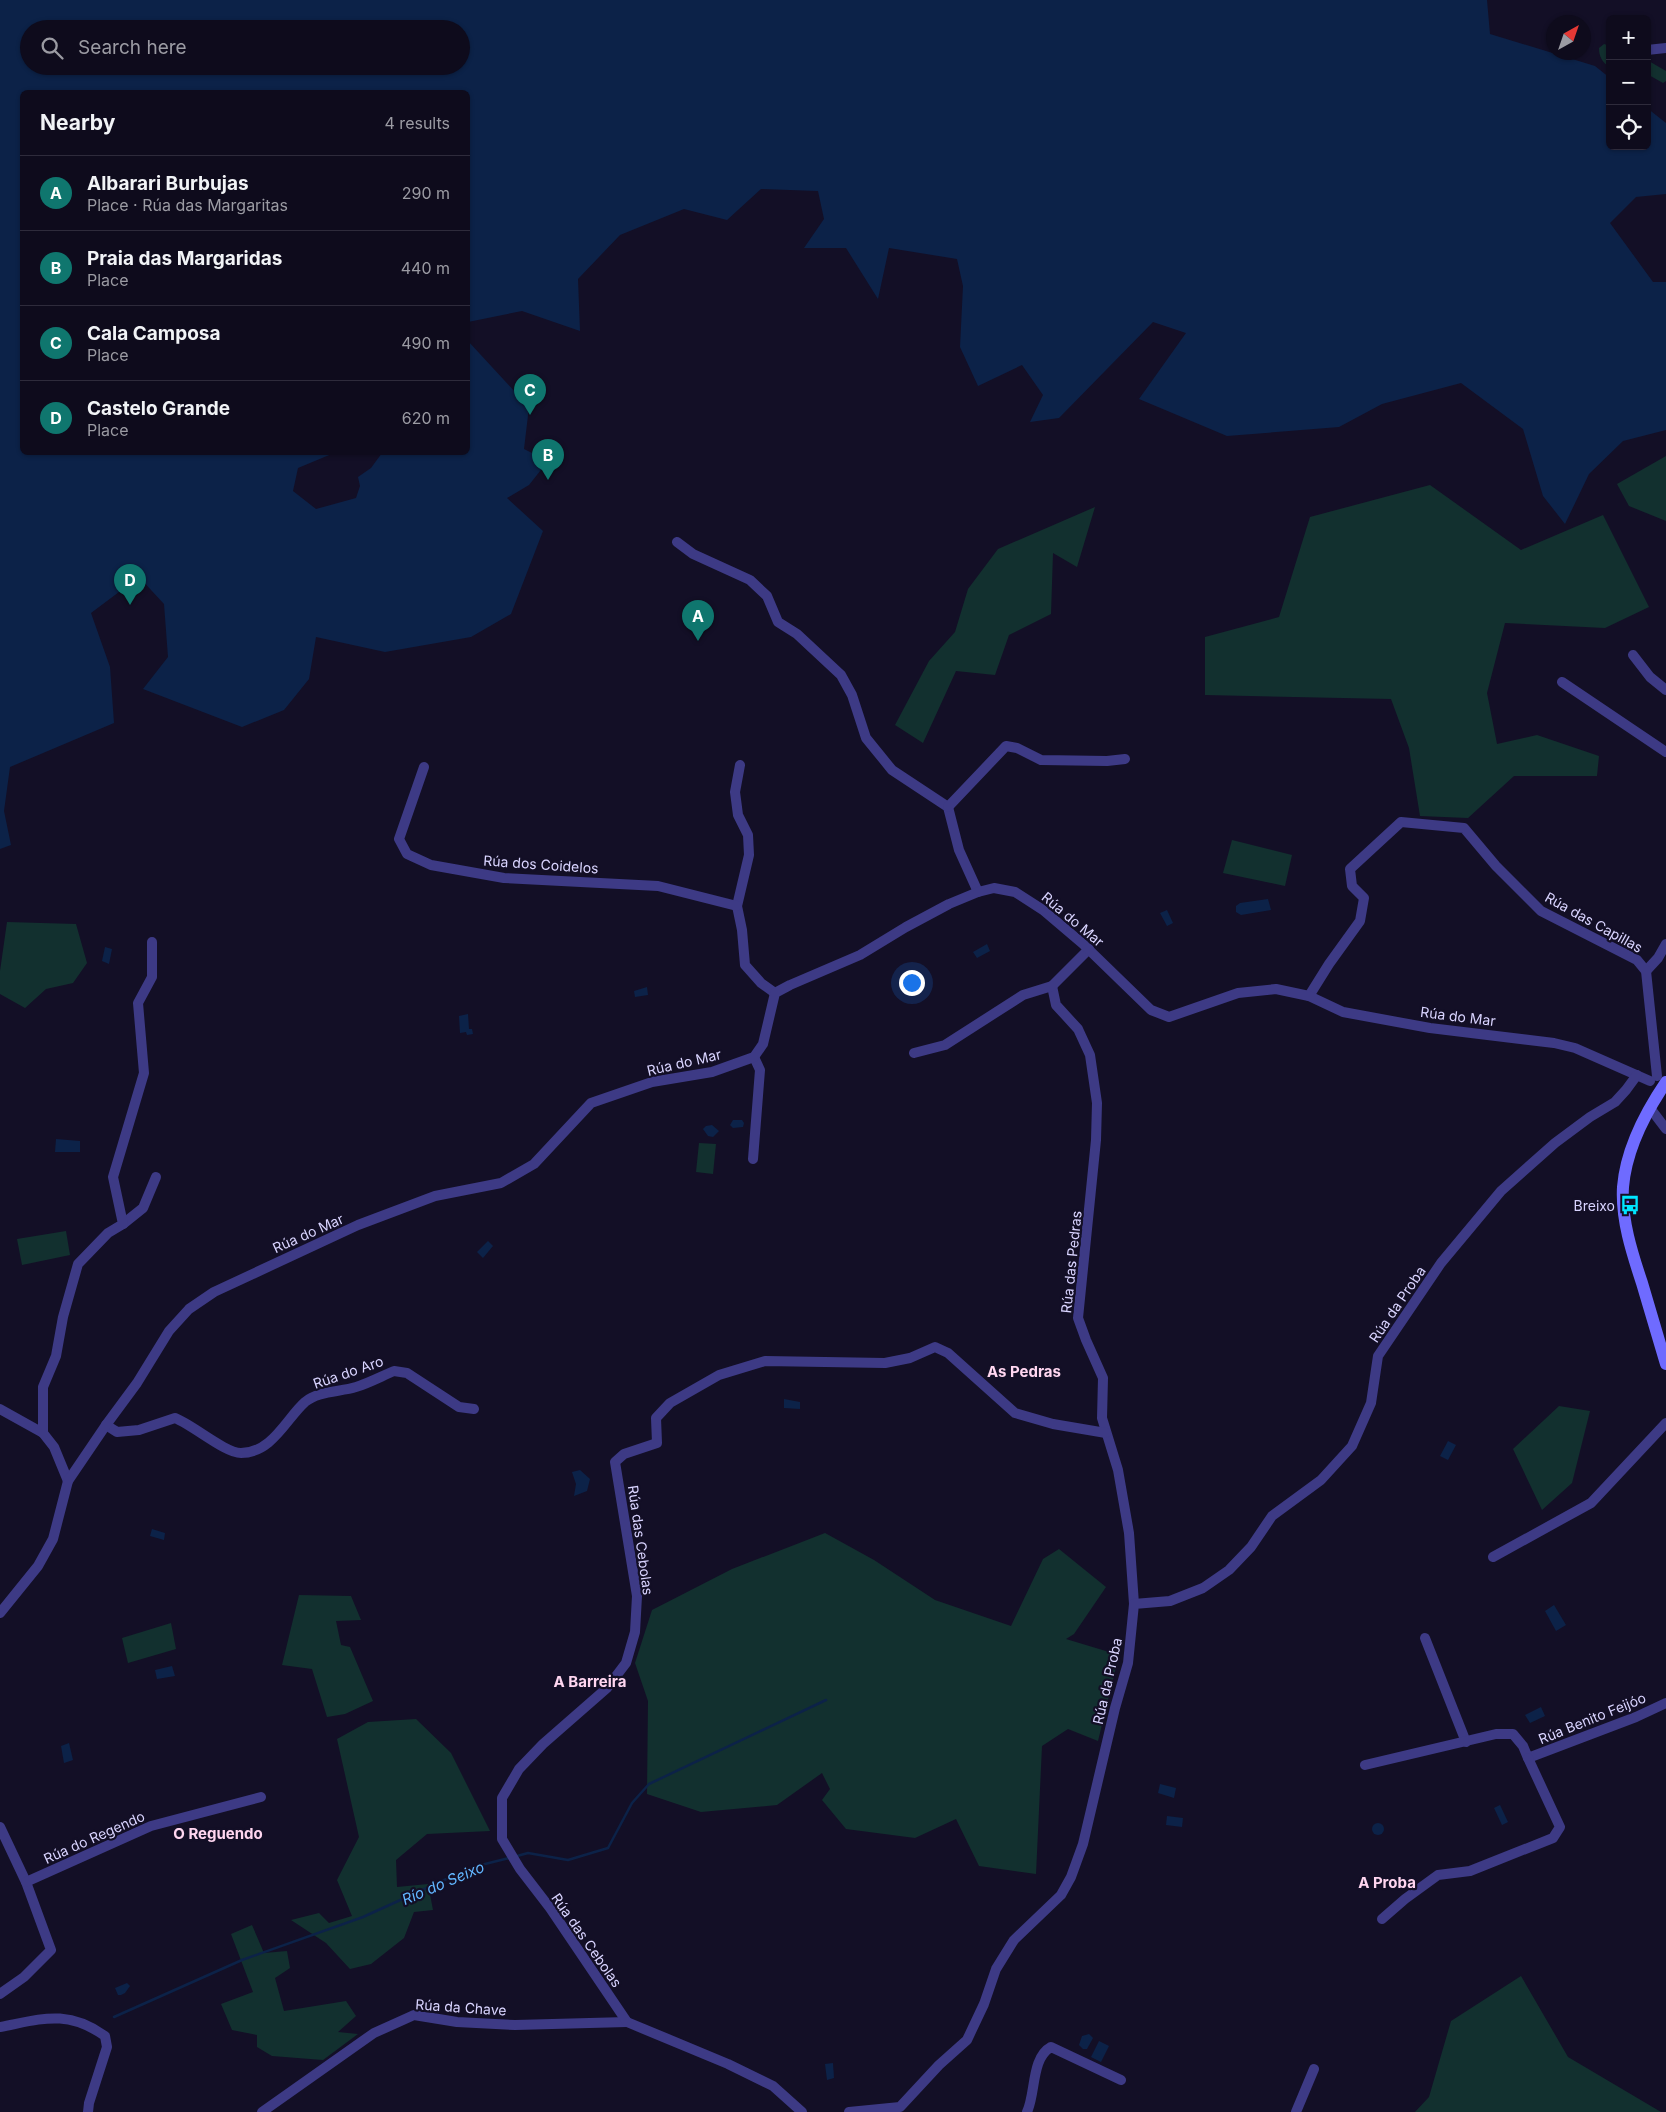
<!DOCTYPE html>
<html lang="en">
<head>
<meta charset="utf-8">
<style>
  :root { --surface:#0e0b1c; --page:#1c1929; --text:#f1f3f6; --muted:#9b9ba3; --line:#2e2b3b; --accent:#0f766e }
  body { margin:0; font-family:Inter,sans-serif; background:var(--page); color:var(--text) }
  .controls { position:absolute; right:15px; top:15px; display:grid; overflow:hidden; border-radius:8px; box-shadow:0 1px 4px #0004 }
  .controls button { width:45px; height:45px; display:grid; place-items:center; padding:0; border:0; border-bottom:1px solid var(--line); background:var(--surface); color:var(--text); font:25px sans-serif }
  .compass { position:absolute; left:1546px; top:15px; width:45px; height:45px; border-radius:50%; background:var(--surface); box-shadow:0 1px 4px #0004; rotate:40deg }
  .you { position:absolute; left:911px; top:982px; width:18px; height:18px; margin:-12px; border:4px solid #fff; border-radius:50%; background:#1a73e8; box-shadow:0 0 0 8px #1a73e833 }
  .badge { display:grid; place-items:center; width:32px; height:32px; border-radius:50%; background:var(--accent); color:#fff; font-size:16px; font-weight:700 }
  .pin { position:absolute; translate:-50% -41px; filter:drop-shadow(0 1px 2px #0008) }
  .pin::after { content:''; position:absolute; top:26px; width:18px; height:15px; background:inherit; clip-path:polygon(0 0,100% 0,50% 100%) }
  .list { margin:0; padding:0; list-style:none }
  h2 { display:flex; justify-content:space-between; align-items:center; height:65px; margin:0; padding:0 20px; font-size:21px }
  h2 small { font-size:16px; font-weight:400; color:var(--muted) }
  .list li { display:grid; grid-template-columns:32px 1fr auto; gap:15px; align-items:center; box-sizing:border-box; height:75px; padding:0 20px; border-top:1px solid var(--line) }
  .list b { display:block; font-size:19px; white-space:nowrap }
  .list p { margin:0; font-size:16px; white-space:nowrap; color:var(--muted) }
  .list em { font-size:16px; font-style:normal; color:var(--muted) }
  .icon { flex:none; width:28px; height:28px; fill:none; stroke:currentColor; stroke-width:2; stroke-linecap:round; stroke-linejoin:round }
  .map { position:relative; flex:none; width:1666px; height:2112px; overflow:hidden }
  .search { position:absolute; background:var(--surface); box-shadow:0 1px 4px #0004; left:20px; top:20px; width:450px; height:55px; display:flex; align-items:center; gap:12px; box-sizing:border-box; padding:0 18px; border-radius:28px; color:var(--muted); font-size:19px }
  .panel { position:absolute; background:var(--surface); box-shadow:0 1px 4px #0004; left:20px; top:90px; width:450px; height:365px; border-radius:8px }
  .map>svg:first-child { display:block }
</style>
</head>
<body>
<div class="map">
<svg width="1666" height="2112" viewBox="0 0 1666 2112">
  <rect width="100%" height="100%" fill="#130f26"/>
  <!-- green -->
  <g fill="#12302f">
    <path d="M1604 44 1610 46V67C1602 63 1599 56 1599 48Z"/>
    <polygon points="1647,60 1666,71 1666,81 1663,83 1647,74"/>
    <polygon points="1666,456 1666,521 1629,506 1617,484"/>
    <polygon points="1430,485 1521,550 1603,515 1649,607 1605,628 1505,623 1487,693 1497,744 1537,735 1599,756 1597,776 1514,776 1468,818 1420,816 1409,748 1391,699 1205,695 1205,637 1279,617 1310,517"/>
    <polygon points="1095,507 1077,567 1053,553 1051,614 1009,635 995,675 956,671 923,743 895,725 929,661 955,632 968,589 998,549"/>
    <polygon points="1232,840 1292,855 1285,886 1223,873"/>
    <polygon points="7,922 76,924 87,963 73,983 46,989 25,1008 0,994 0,971"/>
    <polygon points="699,1143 716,1144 713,1174 696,1172"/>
    <polygon points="66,1231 70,1255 22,1265 17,1239"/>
    <polygon points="1559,1406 1590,1411 1572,1483 1542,1510 1513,1449"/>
    <polygon points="825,1533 874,1560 935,1600 1011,1626 1043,1559 1059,1549 1106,1587 1074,1634 1066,1639 1119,1655 1098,1741 1068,1729 1042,1746 1036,1874 979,1866 956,1819 915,1838 846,1829 822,1800 830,1789 822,1773 777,1805 701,1812 647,1794 648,1701 635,1663 652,1610 732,1569"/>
    <polygon points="299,1595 351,1596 361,1620 336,1621 341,1645 350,1647 373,1701 345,1714 327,1717 312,1669 282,1665"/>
    <polygon points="171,1623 176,1649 128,1663 122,1638"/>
    <polygon points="416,1719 451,1753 490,1831 427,1834 396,1860 397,1887 428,1884 433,1910 414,1912 404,1938 371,1964 350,1969 326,1943 291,1920 319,1913 329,1923 352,1916 337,1880 359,1837 337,1739 368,1722"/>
    <polygon points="252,1925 264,1953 287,1951 290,1968 275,1978 284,2011 346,2001 356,2016 338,2032 358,2034 323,2060 272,2056 257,2047 257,2035 232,2030 221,2004 253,1992 231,1934"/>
    <polygon points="1521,1976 1568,2057 1661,2112 1415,2112 1429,2097 1451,2021"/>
  </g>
  <!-- water -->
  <g fill="#0c2248" fill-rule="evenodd">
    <path d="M0 0H1487L1490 34 1595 66 1610 78V146H1647V108L1666 123V194L1636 197 1610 223 1653 282H1666V430L1623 441 1589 474 1565 524 1543 496 1523 429 1461 383 1382 404 1339 427 1227 436 1139 399 1186 333 1153 322 1059 418 1030 422 1043 395 1022 365 978 386 960 347 963 286 957 259 889 248 878 299 846 248H804L824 219 818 191 761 189 727 220 684 209 620 235 578 279 580 331 522 311 468 322V92H22V452L334 453 298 468 293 491 316 509 356 498 360 486 358 477 371 468 382 453 468 452V341L529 407 524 449 548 461 529 485 507 498 543 531 511 614 471 637 385 652 316 637 309 679 284 710 242 727 143 689 168 657 164 604 139 577 91 613 110 667 114 723 10 767 4 811 11 845 0 849ZM29 29H461V66H29Z"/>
    <polygon points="1268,899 1271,910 1241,915 1236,912 1236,906 1240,903"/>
    <polygon points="1167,910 1173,923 1167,926 1160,913"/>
    <polygon points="987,944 990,951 977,958 973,952"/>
    <polygon points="105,947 112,949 109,964 102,961"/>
    <polygon points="647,987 648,995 635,997 634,991"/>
    <polygon points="468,1014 469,1029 472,1029 473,1034 467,1035 466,1032 460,1033 459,1016"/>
    <polygon points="733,1120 742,1120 744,1123 743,1127 733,1128 730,1125"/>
    <polygon points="712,1125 719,1131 713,1137 708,1136 703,1129 706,1126"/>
    <polygon points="56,1139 80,1141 80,1152 55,1152"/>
    <polygon points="488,1241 493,1246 483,1258 477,1252"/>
    <polygon points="784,1399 800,1402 800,1409 784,1408"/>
    <polygon points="1448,1441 1456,1445 1448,1460 1440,1456"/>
    <polygon points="580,1470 590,1479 587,1491 574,1496 576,1484 572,1472"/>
    <polygon points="152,1529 165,1533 164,1540 150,1536"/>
    <polygon points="1554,1605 1566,1625 1556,1631 1545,1611"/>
    <polygon points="172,1666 175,1676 157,1679 155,1670"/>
    <polygon points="1541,1707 1545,1716 1530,1723 1525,1715"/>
    <polygon points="69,1743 73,1760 64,1763 61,1746"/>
    <polygon points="1160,1784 1176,1788 1174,1798 1158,1793"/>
    <polygon points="1500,1805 1508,1822 1502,1825 1494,1808"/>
    <polygon points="1167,1816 1183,1818 1182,1827 1166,1825"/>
    <circle cx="1378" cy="1829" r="6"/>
    <polygon points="127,1983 130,1986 125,1993 121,1995 118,1995 115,1988"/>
    <polygon points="1089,2034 1093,2038 1087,2049 1083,2049 1079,2045 1082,2036"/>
    <polygon points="1099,2041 1109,2046 1101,2062 1091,2057"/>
    <polygon points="833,2063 834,2078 827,2080 825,2064"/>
  </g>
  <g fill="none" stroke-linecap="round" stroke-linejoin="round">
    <!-- stream -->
    <g stroke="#0c2248" stroke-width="2.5">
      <polyline points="517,1856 528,1853 568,1860 608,1848 632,1803 649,1784 826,1700"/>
      <polyline points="114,2017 242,1960 363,1917 473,1867 509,1858"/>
    </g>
    <!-- street -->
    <g stroke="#3d3a85" stroke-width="10">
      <polyline points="1647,50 1666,48"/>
      <polyline points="677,542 693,554 750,580 767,596 778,622 797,634 841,675 852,695 866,738 892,770 948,807 959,850 978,892"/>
      <polyline points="1633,655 1650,677 1666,690"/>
      <polyline points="1562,682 1666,752"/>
      <polyline points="740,765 735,792 738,815 748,835 749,855 737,906 742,930 745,965 761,983 775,993"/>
      <polyline points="424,767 399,839 407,854 431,865 504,878 658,886 737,906"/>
      <polyline points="948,807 1006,746 1017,748 1041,760 1107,761 1125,759"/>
      <polyline points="1646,971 1658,958 1666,944"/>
      <polyline points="1052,986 1056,1005 1078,1029 1090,1055 1097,1103 1096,1140 1078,1318 1086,1340 1103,1378 1102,1418 1118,1470 1129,1533 1134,1604"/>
      <polyline points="1309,996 1329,964 1360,921 1364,898 1352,886 1350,869 1401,822 1464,828 1496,866 1541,911 1637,960 1646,971 1657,1076"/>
      <polyline points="914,1053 945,1045 1023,995 1052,986 1089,949"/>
      <polyline points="1650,1108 1666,1129"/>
      <polyline points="753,1159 760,1070 754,1057"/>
      <polyline points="123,1224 143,1208 156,1177"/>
      <polyline points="0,1409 43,1433"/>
      <path d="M106 1425 117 1432 139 1430 175 1418C193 1425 225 1453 241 1453 272 1453 286 1419 305 1402 318 1391 340 1392 356 1387 369 1383 382 1376 394 1371L407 1373 459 1407 474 1409"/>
      <polyline points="68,1481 54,1447 43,1433 43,1387 56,1356 63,1317 78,1264 108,1233 123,1224 113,1177 144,1073 138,1003 152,977 152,942"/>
      <polyline points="1493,1557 1591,1503 1666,1423"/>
      <polyline points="0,1613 38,1566 53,1539 68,1481 106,1425 137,1383 169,1331 189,1309 214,1292 358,1225 435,1196 501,1183 534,1164 591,1103 652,1082 712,1072 754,1057 763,1044 775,993 790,985 860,955 906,927 949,904 978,892 994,888 1015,892 1043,910 1083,944 1151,1010 1169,1017 1238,993 1276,989 1309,996 1343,1012 1430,1028 1554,1043 1575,1048 1650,1081"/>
      <polyline points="1425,1638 1466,1742"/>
      <polyline points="1365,1765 1496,1734 1513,1734 1523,1746 1528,1758 1636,1717 1666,1703"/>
      <polyline points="0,1827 26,1882 51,1950 24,1977 0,1994"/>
      <polyline points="26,1882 151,1826 261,1797"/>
      <polyline points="1382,1919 1405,1899 1438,1875 1470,1871 1553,1838 1560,1827 1528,1758"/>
      <path d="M0 2027C42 2019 67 2009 105 2036L107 2047 89 2103 88 2112"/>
      <polyline points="262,2112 374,2033 414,2015 457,2022 515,2025 627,2022"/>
      <polyline points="802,2112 773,2086 728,2064 627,2022 550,1908 520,1869 502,1839 502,1798 519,1769 543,1744 607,1688 626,1663 635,1632 637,1596 615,1462 624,1454 657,1443 656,1418 670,1403 719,1375 765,1361 885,1363 910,1358 935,1347 948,1353 1015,1413 1053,1424 1106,1433"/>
      <polyline points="849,2112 900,2107 939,2065 967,2040 984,2004 996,1969 1014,1940 1061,1895 1071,1877 1083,1844 1115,1708 1128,1663 1134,1604 1170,1601 1203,1588 1229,1570 1251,1547 1272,1516 1321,1480 1352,1446 1371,1403 1378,1356 1441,1263 1501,1191 1555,1143 1590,1117 1615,1102 1626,1090 1637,1075"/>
      <path d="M1027 2112C1036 2093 1031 2058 1051 2047L1121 2080"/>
      <polyline points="1296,2112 1314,2069"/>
    </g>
    <!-- secondary -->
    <path stroke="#6f6bff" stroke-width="12" d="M1666 1082C1645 1113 1626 1149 1623 1187 1621 1219 1632 1253 1642 1283 1650 1310 1658 1337 1666 1364"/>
  </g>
  <!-- icons -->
  <defs>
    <symbol id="bus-bare" viewBox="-9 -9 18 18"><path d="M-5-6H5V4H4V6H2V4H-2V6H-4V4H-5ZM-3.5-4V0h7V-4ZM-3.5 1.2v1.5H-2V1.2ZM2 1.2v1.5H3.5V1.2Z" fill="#00e5ff" stroke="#130f26" stroke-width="2.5" paint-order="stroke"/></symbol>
  </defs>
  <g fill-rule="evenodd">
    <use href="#bus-bare" x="1616" y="1191" width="28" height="28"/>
  </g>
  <g text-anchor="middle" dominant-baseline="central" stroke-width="4.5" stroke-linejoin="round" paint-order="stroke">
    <!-- street labels -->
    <g font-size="14" fill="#d9d4ff" stroke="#130f26">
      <text transform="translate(541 864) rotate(4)">Rúa dos Coidelos</text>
      <text transform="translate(1073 919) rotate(40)">Rúa do Mar</text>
      <text transform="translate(1594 922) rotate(29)">Rúa das Capillas</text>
      <text transform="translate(1458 1016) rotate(7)">Rúa do Mar</text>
      <text transform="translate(684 1062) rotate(-13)">Rúa do Mar</text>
      <text transform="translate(308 1233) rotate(-24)">Rúa do Mar</text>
      <text transform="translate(1071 1262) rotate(-84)">Rúa das Pedras</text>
      <text transform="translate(1397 1304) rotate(-56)">Rúa da Proba</text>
      <text transform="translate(348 1372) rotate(-19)">Rúa do Aro</text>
      <text transform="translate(641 1540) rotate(82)">Rúa das Cebolas</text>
      <text transform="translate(1107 1681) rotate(-77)">Rúa da Proba</text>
      <text transform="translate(1592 1718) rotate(-22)">Rúa Benito Feijóo</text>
      <text transform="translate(94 1837) rotate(-24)">Rúa do Regendo</text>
      <text transform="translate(587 1940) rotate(55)">Rúa das Cebolas</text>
      <text transform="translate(461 2007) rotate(4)">Rúa da Chave</text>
    </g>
    <!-- poi labels -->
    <g font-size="14" fill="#d9d4ff" stroke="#130f26" text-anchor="end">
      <text x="1615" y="1205">Breixo</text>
    </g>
    <!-- neighbourhood labels -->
    <g font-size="15" font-weight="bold" fill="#ffd6f0" stroke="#130f26">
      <text x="1024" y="1371">As Pedras</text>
      <text x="590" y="1681">A Barreira</text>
      <text x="218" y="1833">O Reguendo</text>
      <text x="1387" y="1882">A Proba</text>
    </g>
    <!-- water labels -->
    <g font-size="15" font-style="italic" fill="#62b6ff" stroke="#130f26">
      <text transform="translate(443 1883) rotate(-23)">Río do Seixo</text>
    </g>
  </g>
</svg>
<div class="controls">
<button>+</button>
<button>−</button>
<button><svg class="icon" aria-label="locate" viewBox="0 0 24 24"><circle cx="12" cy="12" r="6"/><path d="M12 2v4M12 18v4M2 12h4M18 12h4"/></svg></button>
</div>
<svg class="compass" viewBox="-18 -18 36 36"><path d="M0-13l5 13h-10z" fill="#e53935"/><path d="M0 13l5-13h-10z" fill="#9b9ba3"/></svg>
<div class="you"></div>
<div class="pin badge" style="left:698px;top:641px">A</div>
<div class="pin badge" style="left:548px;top:480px">B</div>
<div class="pin badge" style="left:530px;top:415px">C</div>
<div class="pin badge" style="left:130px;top:605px">D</div>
<div class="search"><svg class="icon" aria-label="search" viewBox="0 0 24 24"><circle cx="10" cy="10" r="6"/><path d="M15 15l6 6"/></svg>Search here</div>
<section class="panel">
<h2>Nearby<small>4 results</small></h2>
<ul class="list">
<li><span class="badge">A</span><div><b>Albarari Burbujas</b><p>Place · Rúa das Margaritas</p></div><em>290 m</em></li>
<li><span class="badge">B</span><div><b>Praia das Margaridas</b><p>Place</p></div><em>440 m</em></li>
<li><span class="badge">C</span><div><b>Cala Camposa</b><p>Place</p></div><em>490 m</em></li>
<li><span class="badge">D</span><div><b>Castelo Grande</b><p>Place</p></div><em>620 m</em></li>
</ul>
</section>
</div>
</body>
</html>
